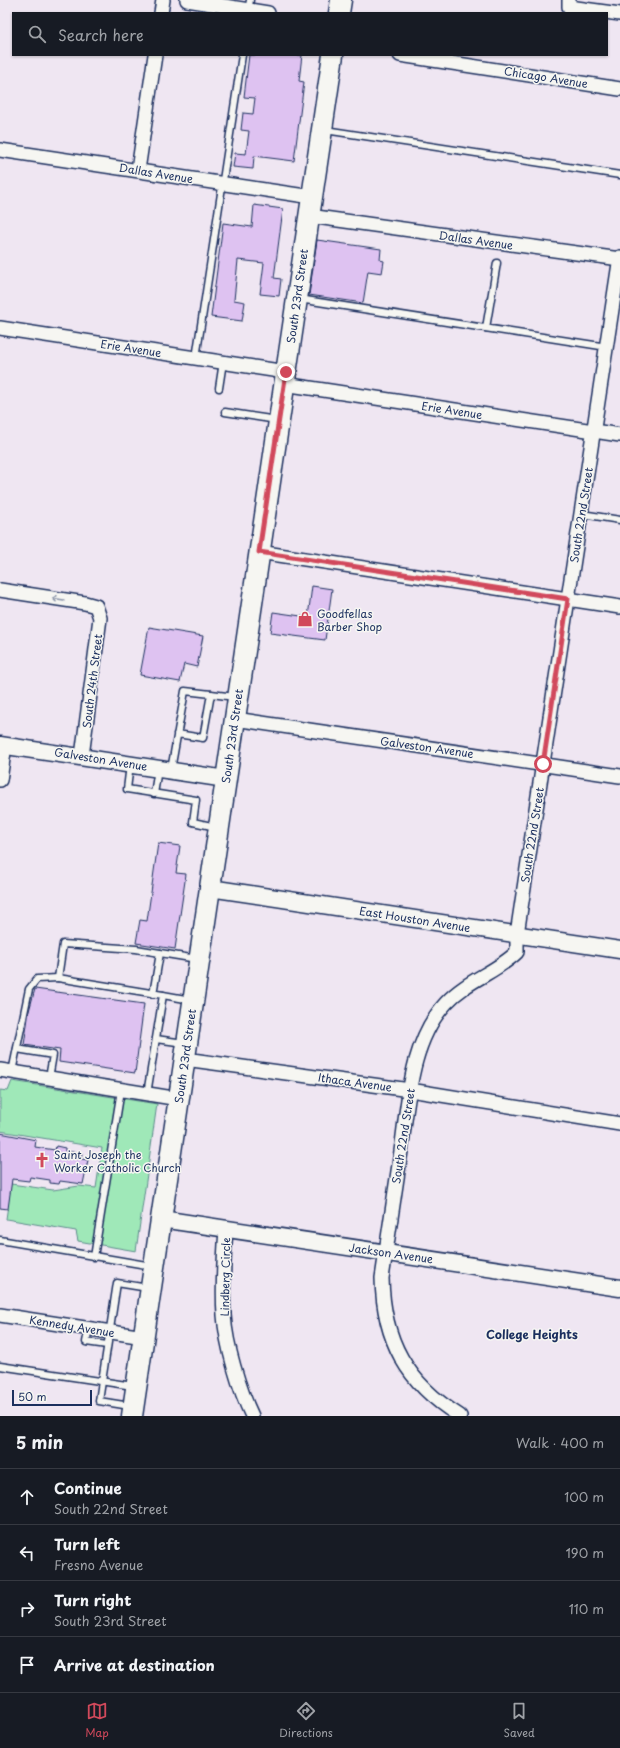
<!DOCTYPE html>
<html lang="en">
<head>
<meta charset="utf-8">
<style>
  :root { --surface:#171b24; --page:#242831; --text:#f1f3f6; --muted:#9ea1a6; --line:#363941; --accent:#d1495b }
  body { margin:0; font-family:"Playpen Sans",sans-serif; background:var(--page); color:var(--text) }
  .scale { position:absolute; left:12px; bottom:10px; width:80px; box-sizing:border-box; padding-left:4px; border:2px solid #1b2f5e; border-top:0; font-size:11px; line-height:14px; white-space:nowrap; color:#1b2f5e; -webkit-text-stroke:3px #f6f6f2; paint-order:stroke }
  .stop { position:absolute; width:12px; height:12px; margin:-9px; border:3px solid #d1495b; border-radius:50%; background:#fff }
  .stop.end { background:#d1495b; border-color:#fff; box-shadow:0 1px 4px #0008 }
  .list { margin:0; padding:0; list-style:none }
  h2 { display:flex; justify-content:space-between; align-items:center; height:52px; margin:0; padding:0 16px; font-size:17px }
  h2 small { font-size:13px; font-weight:400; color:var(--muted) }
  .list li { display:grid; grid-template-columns:26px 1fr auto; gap:12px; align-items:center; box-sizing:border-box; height:56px; padding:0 16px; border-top:1px solid var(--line) }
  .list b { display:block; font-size:15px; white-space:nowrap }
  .list p { margin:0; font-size:13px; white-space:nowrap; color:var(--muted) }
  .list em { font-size:13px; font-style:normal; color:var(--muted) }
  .icon { flex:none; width:22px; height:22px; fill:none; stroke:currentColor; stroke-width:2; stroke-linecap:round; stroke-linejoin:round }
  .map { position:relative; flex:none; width:620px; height:1416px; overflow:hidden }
  .search { position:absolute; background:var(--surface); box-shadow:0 1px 3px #0004; left:12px; right:12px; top:12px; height:44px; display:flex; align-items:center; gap:10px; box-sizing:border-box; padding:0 14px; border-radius:0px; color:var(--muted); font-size:15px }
  .sheet { height:276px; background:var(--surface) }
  nav { display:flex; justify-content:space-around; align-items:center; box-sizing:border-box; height:56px; border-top:1px solid var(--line); background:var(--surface); font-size:11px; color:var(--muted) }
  nav a { display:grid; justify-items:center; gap:2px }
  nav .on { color:var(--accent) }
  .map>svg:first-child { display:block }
</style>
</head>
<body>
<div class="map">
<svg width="620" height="1416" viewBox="0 0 620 1416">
  <rect width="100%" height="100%" fill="#efe6f2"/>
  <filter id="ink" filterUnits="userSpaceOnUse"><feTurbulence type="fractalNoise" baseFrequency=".025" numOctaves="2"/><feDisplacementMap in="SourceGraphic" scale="8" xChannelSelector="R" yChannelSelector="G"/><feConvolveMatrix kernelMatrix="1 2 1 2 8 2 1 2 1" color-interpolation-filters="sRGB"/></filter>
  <g filter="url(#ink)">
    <!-- green -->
    <polygon fill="#9fe8b8" stroke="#5d8c8b" points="12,1081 157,1104 136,1251 78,1241 76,1231 6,1219 11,1184 53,1190 79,1186 96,1188 102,1148 0,1131 0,1090 8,1091"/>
    <!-- building -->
    <g fill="#dec2f1" stroke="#1b2f5e">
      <polygon points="249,55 302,55 299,81 304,82 294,161 254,156 253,169 233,167 235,153 246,154 249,131 241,130 243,113 253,114 255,98 244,97"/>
      <polygon points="254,205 283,209 274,278 281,279 279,296 260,294 264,263 238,260 234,300 245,302 242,321 211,317 223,223 252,227"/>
      <polygon points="317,240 381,249 380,260 384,261 382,273 368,271 363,303 309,295"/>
      <polygon points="312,586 332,589 325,640 270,633 273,612 308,617"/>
      <polygon points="149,627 203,636 197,667 184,664 180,682 140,675"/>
      <polygon points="158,843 180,846 176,873 186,874 175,949 136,943 140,920 147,921"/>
      <polygon points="35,989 144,1004 135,1073 59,1062 60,1050 24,1045 29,1011"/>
      <polygon points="0,1133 36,1140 35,1147 55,1150 56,1146 65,1148 65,1151 82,1153 81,1159 88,1160 83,1184 60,1181 59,1184 50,1183 50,1180 30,1177 29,1181 12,1179 8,1209 0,1208"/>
    </g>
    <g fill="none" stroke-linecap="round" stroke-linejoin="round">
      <defs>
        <g id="service">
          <polyline points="248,11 250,0"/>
          <polyline points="325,130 620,175"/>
          <polyline points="299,299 607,347"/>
          <polyline points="486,328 497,263"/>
          <polyline points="196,358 242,55"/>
          <polyline points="219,388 223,362"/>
          <polyline points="225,412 277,420"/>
          <polyline points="582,514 620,520"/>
          <polyline points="211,694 235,697"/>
          <polyline points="130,765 127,789 196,800 193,822 216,827"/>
          <polyline points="171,770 185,691 211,694 203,738 177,734"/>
          <polyline points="154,794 158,769"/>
          <polyline points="153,994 160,953 197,959"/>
          <polyline points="163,995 191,1000"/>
          <polyline points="156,1039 184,1043"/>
          <polyline points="17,1049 53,1055 49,1078"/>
          <polyline points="12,1072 29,989 37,979 58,978"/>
          <polyline points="147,1094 163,995 58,978 63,944 136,949 160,953"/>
          <polyline points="0,1240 152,1266"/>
          <polyline points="94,1257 121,1090"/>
          <polyline points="89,1328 86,1342 107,1345"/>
          <polyline points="0,1366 133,1386"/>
          <polyline points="130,1406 99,1401 117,1283 148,1288"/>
        </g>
        <g id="minor">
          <polyline points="187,0 268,13"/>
          <polyline points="569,0 569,7 620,14"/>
          <polyline points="161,13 163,0"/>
          <polyline points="400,55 620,89"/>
          <polyline points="0,150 312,197"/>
          <polyline points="138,170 155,55"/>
          <polyline points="309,216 620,259"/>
          <polyline points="0,328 286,372"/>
          <polyline points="284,384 620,435"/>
          <polyline points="259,552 620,607"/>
          <polyline points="0,590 85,603 96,606 100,618 82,756"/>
          <polyline points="235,719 620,776"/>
          <polyline points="0,780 5,745"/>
          <polyline points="185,1059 410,1090 620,1124"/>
          <polyline points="0,1070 179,1099"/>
          <path d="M226 1229C224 1257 222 1287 224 1315 226 1345 239 1389 252 1416"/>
          <polyline points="0,1315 144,1337"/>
          <path d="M460 1416C407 1384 383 1340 382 1278 388 1238 394 1198 400 1158 408 1106 409 1043 446 1003 467 980 497 972 517 952V934L620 257"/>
        </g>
        <g id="tertiary">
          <polyline points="0,745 226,779"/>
          <polyline points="210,888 620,950"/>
          <polyline points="161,1219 620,1288"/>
        </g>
        <g id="primary">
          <polyline points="339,13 341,0"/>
          <polyline points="132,1416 333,55"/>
        </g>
      </defs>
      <!-- service casing -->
      <use href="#service" stroke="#1b2f5e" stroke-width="9"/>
      <!-- minor casing -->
      <use href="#minor" stroke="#1b2f5e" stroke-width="16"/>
      <!-- tertiary casing -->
      <use href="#tertiary" stroke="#1b2f5e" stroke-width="19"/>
      <!-- primary casing -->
      <use href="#primary" stroke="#1b2f5e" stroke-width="23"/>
      <!-- service -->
      <use href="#service" stroke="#f6f6f2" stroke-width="6"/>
      <!-- minor -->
      <use href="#minor" stroke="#f6f6f2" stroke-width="13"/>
      <!-- tertiary -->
      <use href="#tertiary" stroke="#f6f6f2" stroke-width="16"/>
      <!-- primary -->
      <use href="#primary" stroke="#f6f6f2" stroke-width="20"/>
    </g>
    <!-- one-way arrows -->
    <defs><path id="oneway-shaft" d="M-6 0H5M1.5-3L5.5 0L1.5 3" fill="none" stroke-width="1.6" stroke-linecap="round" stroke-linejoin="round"/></defs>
    <use stroke="#8892a8" href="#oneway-shaft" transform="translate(58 599) rotate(-171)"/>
  </g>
  <g fill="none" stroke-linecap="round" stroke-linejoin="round" filter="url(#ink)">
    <!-- route -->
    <polyline stroke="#d1495b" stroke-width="5" points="286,372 259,552 568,599 543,764"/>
  </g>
  <!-- icons -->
  <defs>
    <symbol id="shop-bare" viewBox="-9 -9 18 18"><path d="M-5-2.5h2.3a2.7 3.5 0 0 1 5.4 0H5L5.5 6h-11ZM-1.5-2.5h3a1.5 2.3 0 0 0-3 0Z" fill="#d1495b" stroke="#f6f6f2" stroke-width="2.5" paint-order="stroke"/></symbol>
    <symbol id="church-bare" viewBox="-9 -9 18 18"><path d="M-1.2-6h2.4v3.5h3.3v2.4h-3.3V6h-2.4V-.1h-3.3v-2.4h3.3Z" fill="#d1495b" stroke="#f6f6f2" stroke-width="2.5" paint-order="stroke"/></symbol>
  </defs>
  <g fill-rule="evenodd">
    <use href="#shop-bare" x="294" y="608" width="22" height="22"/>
    <use href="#church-bare" x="31" y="1149" width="22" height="22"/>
  </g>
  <g text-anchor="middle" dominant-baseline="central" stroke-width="3" stroke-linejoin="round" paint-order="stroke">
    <!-- street labels -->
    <g font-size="11" fill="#1b2f5e" stroke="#f6f6f2">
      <text transform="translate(546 77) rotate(9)">Chicago Avenue</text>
      <text transform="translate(156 173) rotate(9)">Dallas Avenue</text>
      <text transform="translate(476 240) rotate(8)">Dallas Avenue</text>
      <text transform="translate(297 296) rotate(-82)">South 23rd Street</text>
      <text transform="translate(131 348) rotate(9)">Erie Avenue</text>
      <text transform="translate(452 410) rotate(9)">Erie Avenue</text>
      <text transform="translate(581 515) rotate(-81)">South 22nd Street</text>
      <text transform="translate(92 681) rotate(-83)">South 24th Street</text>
      <text transform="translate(232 736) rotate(-82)">South 23rd Street</text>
      <text transform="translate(427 747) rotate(8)">Galveston Avenue</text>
      <text transform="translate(101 759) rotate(9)">Galveston Avenue</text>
      <text transform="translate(532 835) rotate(-81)">South 22nd Street</text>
      <text transform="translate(415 919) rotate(9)">East Houston Avenue</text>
      <text transform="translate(185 1056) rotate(-82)">South 23rd Street</text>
      <text transform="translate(355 1082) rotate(8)">Ithaca Avenue</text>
      <text transform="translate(403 1136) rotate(-81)">South 22nd Street</text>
      <text transform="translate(391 1253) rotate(8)">Jackson Avenue</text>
      <text transform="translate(225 1277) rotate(-89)">Lindberg Circle</text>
      <text transform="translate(72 1326) rotate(9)">Kennedy Avenue</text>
    </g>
    <!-- poi labels -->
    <g font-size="11" fill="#1b2f5e" stroke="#f6f6f2" text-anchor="start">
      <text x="317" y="613">Goodfellas<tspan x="317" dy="13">Barber Shop</tspan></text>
      <text x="54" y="1154">Saint Joseph the<tspan x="54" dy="13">Worker Catholic Church</tspan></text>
    </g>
    <!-- neighbourhood labels -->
    <g font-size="12" font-weight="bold" fill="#1b2f5e" stroke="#f6f6f2">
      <text x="532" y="1334">College Heights</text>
    </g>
  </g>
</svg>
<div class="scale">50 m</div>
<div class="stop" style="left:543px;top:764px"></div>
<div class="stop end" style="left:286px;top:372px"></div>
<div class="search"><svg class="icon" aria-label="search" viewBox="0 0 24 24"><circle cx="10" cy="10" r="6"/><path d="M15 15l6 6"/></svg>Search here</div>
</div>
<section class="sheet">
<h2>5 min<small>Walk · 400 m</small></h2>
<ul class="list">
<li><svg class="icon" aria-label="ahead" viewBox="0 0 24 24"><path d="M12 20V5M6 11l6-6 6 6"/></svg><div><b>Continue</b><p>South 22nd Street</p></div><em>100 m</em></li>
<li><svg class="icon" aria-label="left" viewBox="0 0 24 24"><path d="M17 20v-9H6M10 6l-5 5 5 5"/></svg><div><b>Turn left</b><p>Fresno Avenue</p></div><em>190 m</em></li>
<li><svg class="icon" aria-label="right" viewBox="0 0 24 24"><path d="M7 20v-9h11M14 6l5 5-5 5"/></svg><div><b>Turn right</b><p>South 23rd Street</p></div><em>110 m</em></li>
<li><svg class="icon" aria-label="arrive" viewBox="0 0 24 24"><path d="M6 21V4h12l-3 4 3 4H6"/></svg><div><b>Arrive at destination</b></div></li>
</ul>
</section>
<nav>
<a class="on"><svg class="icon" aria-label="map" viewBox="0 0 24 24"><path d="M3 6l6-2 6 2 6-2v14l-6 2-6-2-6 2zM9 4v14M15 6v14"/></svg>Map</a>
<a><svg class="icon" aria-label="directions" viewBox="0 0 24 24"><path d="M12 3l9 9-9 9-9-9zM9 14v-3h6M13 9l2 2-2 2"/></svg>Directions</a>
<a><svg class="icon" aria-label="saved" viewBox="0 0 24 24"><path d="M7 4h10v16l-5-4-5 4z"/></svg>Saved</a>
</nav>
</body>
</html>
